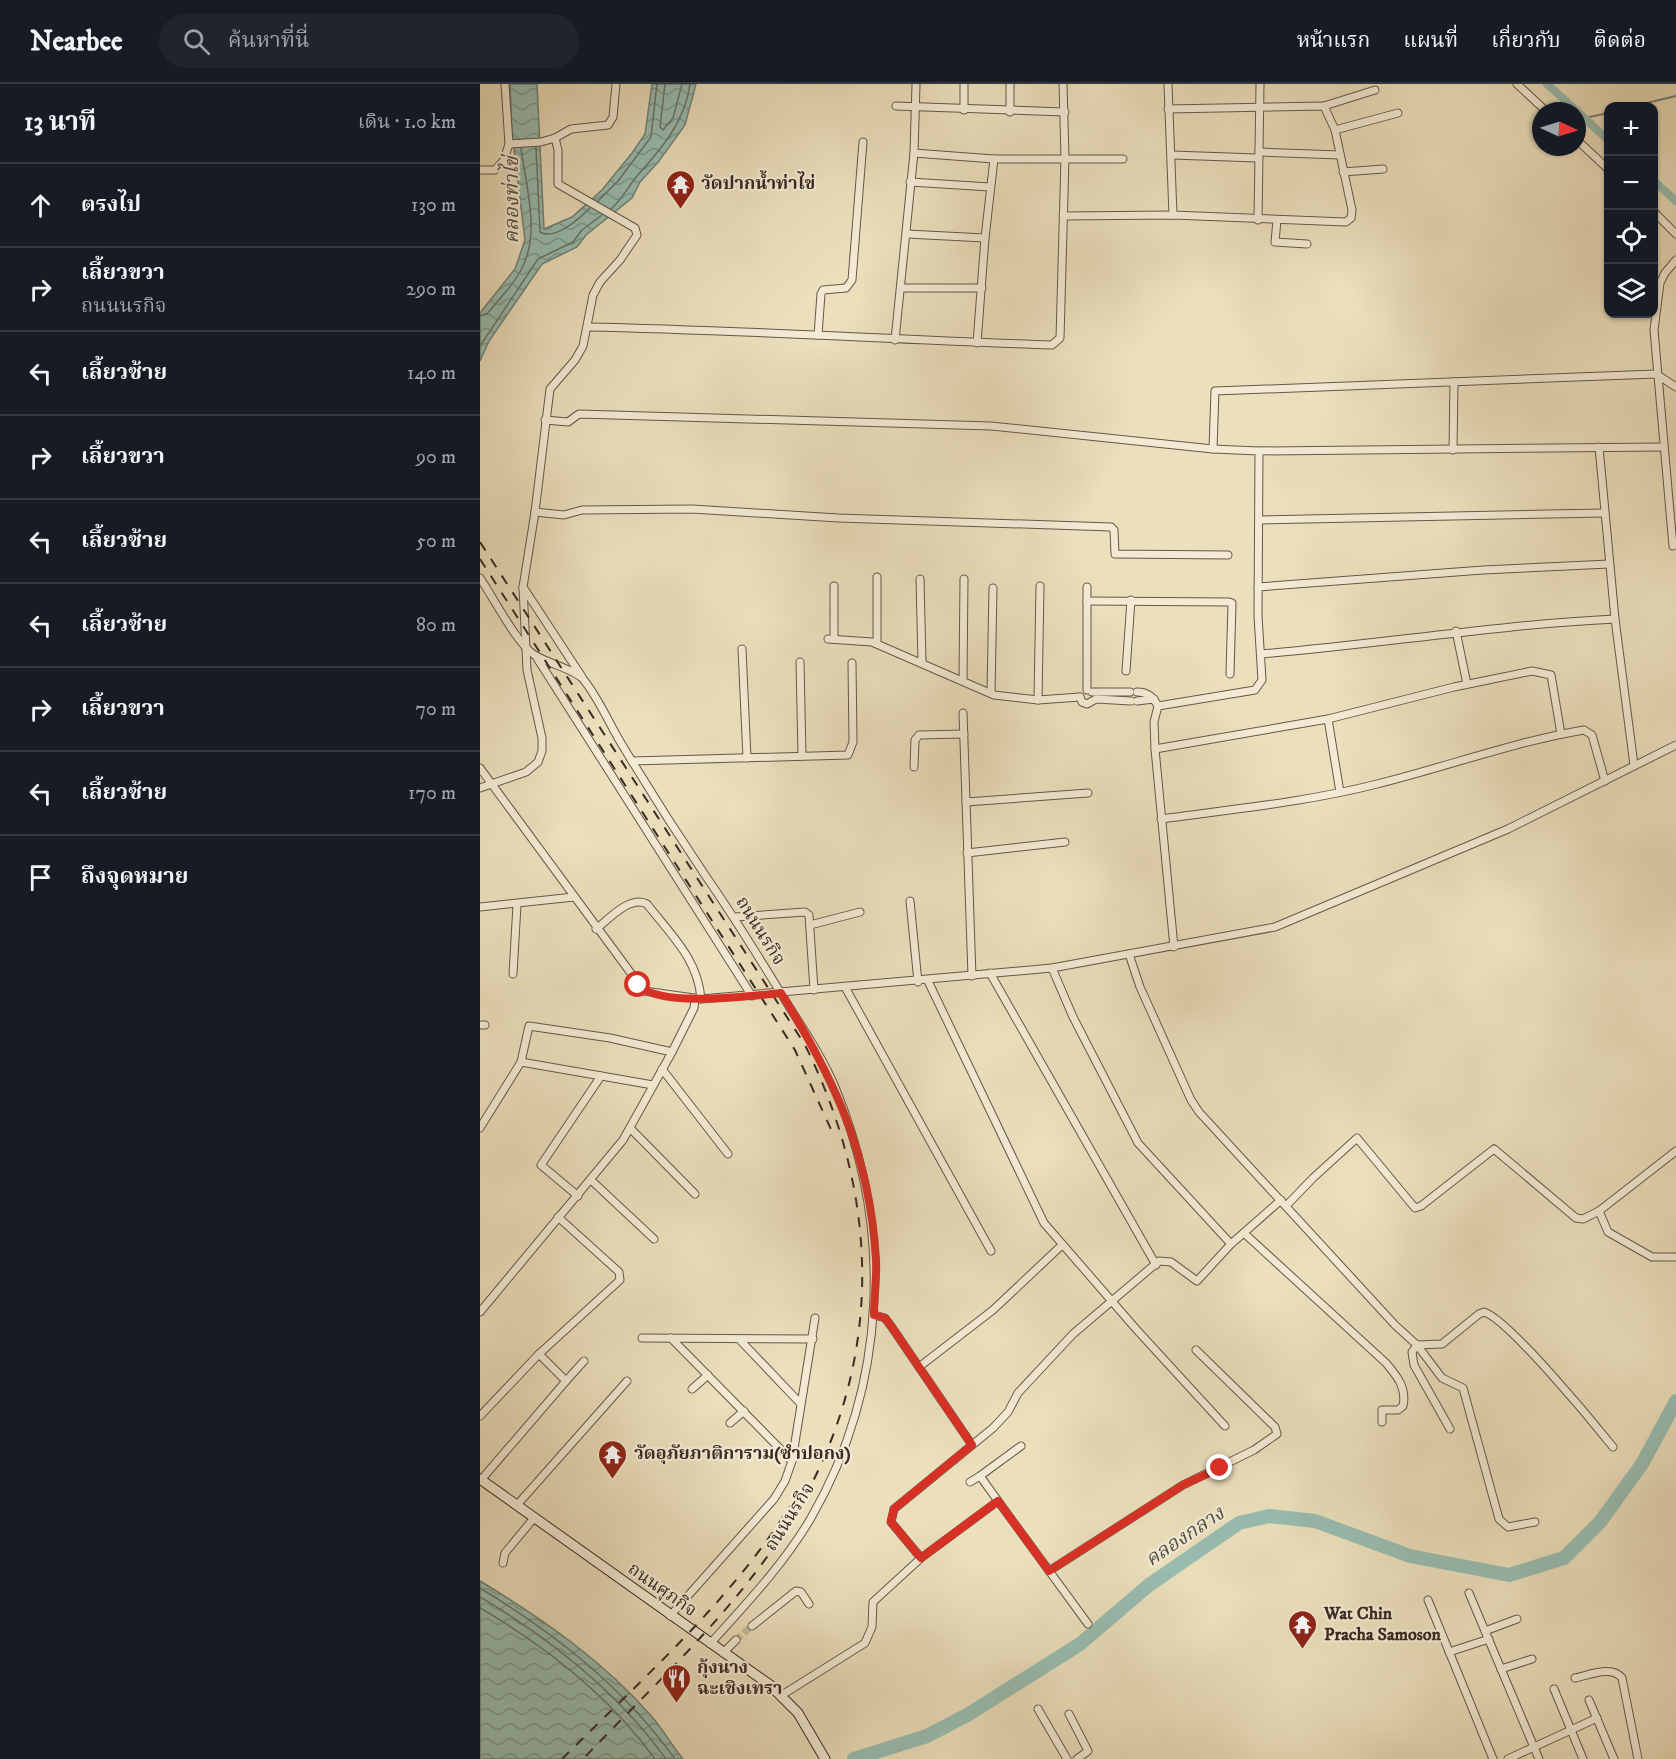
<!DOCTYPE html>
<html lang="th">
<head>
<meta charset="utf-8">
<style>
  :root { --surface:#171b24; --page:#20242c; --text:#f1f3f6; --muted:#9ea1a6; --line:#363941 }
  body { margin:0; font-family:"IM FELL DW Pica","Noto Serif Thai",serif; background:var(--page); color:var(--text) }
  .controls { position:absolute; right:18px; top:18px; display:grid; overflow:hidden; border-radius:12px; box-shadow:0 2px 4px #0004 }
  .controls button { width:54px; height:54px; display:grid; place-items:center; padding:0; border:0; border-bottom:2px solid var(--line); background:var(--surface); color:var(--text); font:30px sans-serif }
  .compass { position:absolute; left:1052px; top:18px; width:54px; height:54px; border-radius:50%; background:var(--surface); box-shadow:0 2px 4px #0004; rotate:94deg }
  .stop { position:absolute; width:18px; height:18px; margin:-14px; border:4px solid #d93025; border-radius:50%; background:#fff }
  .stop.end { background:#d93025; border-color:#fff; box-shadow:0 2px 6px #0008 }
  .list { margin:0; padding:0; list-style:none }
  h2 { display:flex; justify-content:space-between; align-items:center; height:78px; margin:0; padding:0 24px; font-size:26px }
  h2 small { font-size:20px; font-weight:400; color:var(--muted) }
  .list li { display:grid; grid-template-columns:39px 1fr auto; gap:18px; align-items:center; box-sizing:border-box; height:84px; padding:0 24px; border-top:2px solid var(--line) }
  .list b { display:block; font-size:22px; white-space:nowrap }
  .list p { margin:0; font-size:20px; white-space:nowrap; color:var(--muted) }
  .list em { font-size:20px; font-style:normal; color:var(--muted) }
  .icon { flex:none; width:33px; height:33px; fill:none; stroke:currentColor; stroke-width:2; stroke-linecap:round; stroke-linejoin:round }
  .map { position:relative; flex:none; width:1196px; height:1675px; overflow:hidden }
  header { display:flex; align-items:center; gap:36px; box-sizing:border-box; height:84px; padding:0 30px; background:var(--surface); border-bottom:2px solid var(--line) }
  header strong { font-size:28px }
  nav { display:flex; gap:33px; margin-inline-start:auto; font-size:21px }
  .search { width:420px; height:54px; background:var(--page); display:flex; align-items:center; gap:15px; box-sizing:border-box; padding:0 21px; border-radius:33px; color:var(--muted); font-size:22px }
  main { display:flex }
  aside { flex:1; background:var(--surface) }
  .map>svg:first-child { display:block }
</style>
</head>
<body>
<header>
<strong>Nearbee</strong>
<div class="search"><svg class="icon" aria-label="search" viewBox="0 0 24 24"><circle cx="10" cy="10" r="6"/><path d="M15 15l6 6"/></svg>ค้นหาที่นี่</div>
<nav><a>หน้าแรก</a><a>แผนที่</a><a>เกี่ยวกับ</a><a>ติดต่อ</a></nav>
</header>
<main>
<aside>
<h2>13 นาที<small>เดิน · 1.0 km</small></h2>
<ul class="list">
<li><svg class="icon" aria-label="ahead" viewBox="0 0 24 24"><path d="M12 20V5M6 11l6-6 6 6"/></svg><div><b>ตรงไป</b></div><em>130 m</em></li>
<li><svg class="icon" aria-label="right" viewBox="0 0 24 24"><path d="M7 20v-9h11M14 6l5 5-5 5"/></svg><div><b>เลี้ยวขวา</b><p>ถนนนรกิจ</p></div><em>290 m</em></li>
<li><svg class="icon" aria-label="left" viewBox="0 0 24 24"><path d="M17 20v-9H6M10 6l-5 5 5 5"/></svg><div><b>เลี้ยวซ้าย</b></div><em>140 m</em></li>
<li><svg class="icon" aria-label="right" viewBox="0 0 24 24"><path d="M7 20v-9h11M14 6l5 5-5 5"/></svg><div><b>เลี้ยวขวา</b></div><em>90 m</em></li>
<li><svg class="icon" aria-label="left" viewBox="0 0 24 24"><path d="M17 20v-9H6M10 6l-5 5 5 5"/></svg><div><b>เลี้ยวซ้าย</b></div><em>50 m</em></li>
<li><svg class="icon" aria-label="left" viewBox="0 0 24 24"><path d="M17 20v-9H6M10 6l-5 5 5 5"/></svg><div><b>เลี้ยวซ้าย</b></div><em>80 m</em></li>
<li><svg class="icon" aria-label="right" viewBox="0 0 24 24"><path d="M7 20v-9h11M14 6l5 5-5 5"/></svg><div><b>เลี้ยวขวา</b></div><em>70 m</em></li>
<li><svg class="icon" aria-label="left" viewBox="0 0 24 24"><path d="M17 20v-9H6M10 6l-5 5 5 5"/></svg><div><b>เลี้ยวซ้าย</b></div><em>170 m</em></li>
<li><svg class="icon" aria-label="arrive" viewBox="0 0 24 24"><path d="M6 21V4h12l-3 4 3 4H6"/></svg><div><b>ถึงจุดหมาย</b></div></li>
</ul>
</aside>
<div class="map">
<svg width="1196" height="1675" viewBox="0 0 1196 1675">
  <defs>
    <pattern id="water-waves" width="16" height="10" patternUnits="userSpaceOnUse" patternTransform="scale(1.5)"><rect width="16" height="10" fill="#98bdb1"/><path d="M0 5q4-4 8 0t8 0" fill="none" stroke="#7d9a90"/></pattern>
  </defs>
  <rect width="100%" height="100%" fill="#ebdfbc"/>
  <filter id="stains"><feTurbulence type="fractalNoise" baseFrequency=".00333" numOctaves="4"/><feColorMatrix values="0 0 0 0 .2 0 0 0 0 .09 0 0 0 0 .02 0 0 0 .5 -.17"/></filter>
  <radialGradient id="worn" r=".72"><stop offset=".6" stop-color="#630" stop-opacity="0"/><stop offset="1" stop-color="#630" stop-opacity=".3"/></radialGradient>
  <!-- water -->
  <g fill="url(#water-waves)" stroke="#728279" stroke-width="1.5">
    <polygon points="30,0 57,0 64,145 92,133 122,106 152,69 165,50 172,0 216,0 205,41 179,77 160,98 152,114 106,151 97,163 62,180 9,257 0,277 0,229 35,185 45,156 32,49"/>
    <path d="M0 1497C63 1535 125 1578 173 1634 184 1647 192 1662 203 1675H0Z"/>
  </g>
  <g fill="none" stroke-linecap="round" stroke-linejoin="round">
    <!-- shore -->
    <g stroke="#68746a" stroke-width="1.5">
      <polyline points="185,0 180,43 183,46 193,34 202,0"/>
      <path d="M56 63 60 148C75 157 100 134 110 124"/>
      <polyline points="118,117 138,97 171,53 177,0"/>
      <path d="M131 125C142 115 148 103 157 92 182 64 205 38 210 0"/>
      <path d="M0 232 7 230C18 216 33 202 41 186 61 150 46 103 41 64"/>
      <polyline points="0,262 58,175 93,158 102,146 122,131"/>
      <path d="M0 1504C76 1550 143 1603 195 1675"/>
      <path d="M0 1513C72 1556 137 1607 186 1675"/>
      <path d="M0 1524C67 1563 129 1612 175 1675"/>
    </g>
    <!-- stream -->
    <g stroke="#728279" stroke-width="2">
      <polyline points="1154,22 1196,12"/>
      <polyline points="1105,34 1128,29"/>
    </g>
    <!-- canal -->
    <g stroke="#98bdb1" stroke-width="8">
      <polyline points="1067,0 1097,27"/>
      <polyline points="1097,27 1128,56"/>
      <polyline points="1174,97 1196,117"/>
    </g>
    <!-- river -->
    <polyline stroke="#98bdb1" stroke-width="14" points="374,1675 447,1652 489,1630 600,1560 669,1501 759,1439 789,1432 835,1437 930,1472 1029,1491 1084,1474 1120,1438 1162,1380 1196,1317"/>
    <!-- minor-tunnel -->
    <polyline stroke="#c7bb9e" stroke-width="7" stroke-dasharray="7 3.5" stroke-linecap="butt" points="256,1556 272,1542"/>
    <defs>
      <g id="minor">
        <polyline points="688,0 693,131"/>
        <polyline points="1037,0 1066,27"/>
        <polyline points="416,22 585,28"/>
        <polyline points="844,22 895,6"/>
        <polyline points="484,26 484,0"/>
        <polyline points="530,28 530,0"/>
        <polyline points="855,46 918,29"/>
        <polyline points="1097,56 1128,85"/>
        <polyline points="29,60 61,58 75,54 91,45 128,41 133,33 136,0"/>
        <polyline points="779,68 860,71"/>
        <polyline points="434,69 514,75 643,75"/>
        <polyline points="692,71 777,74"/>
        <polyline points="0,86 15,86 24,76 29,60 25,0"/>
        <polyline points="863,88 903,85"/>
        <polyline points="430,98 510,103"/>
        <polyline points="1174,128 1196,150"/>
        <polyline points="583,132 693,131 866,138 871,134 872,126 855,46 844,22 688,25"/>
        <polyline points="778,136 780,0"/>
        <polyline points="797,136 795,158 827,160"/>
        <polyline points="427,150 505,154"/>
        <polyline points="421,204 502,204"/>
        <path d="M108 243C263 246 417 256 572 261L580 254 585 74 583 0"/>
        <polyline points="338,251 341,210 343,206 366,204 372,196 383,58"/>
        <polyline points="415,256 434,69 436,0"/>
        <polyline points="497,259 505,154 514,75"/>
        <polyline points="65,336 88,338 99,330 511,342 733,365"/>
        <polyline points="1119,363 1135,535 1154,681"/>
        <polyline points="973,366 974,298"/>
        <polyline points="779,367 1182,363"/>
        <polyline points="55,428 84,431 102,426 212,425 358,434 631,443 634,446 635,470 748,471"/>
        <polyline points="780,436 1123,429"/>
        <polyline points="1193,462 1174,246 1180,199 1185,189 1196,176"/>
        <path d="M0 494C13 513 36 558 53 570 66 579 94 585 103 595 118 613 129 639 141 659 168 704 196 748 225 791 252 830 277 870 302 911 320 941 341 970 355 1003 413 1144 408 1300 331 1434 304 1480 266 1520 230 1560"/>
        <polyline points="440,495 442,578"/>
        <polyline points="43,503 102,593"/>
        <polyline points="778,503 1003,486 1129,480"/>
        <polyline points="607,517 749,518 752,519 750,590"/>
        <polyline points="976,547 987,600"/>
        <polyline points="348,555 392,558 514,611 558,616 600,613"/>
        <polyline points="354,555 354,502"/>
        <polyline points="397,560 397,493"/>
        <polyline points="262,565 267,674"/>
        <path d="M781 570C899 560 1016 541 1135 535"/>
        <polyline points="57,574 272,912"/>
        <polyline points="320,578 322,671"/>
        <polyline points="646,587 651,516"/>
        <polyline points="483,595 484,495"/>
        <polyline points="607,606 607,503"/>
        <polyline points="612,608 650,608"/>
        <path d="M657 608C668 608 673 613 678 622"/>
        <polyline points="511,609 513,504"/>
        <polyline points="600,613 602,618 607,620 616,615 651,617"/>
        <polyline points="558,616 560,502"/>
        <polyline points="657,617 674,615"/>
        <polyline points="483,629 492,892"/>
        <polyline points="848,635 860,708"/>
        <polyline points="675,665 848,635 974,603 1052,587 1071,591 1081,650"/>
        <polyline points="152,677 368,671 373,658 372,579"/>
        <polyline points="434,683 435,656 439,651 484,650"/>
        <polyline points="0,684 164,907 221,915 572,884 795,843 1028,745 1196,661"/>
        <polyline points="0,704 46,688 58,678 62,667 62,654 47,586 43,503 55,428 70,305 95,276 103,262 113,211 120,198 140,176 157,151 155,144 78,100 78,66 75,54"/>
        <polyline points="486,718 608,709"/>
        <path d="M681 735C753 725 827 718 897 700 966 683 1033 658 1104 646L1112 651 1125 697"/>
        <polyline points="487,769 585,758"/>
        <polyline points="430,817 438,898"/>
        <polyline points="0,823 94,813"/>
        <polyline points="255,833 325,828 329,831 334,906"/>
        <polyline points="330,841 380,828"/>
        <path d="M116 845C129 835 150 811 167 820 191 851 218 875 221 915"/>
        <polyline points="694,863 675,665 674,638 678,622 775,606 782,596 778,532 779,367 733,365 735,307 1176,290 1196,303"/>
        <path d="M649 870 660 903 711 1016 719 1028 915 1241 937 1261 962 1260 999 1230 1004 1228C1028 1235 1113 1338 1133 1363"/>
        <polyline points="572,884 593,933 658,1059 751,1160"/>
        <polyline points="510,889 676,1181"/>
        <polyline points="33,890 37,821"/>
        <polyline points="448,897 564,1139 656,1245 745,1342"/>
        <polyline points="365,903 511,1167"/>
        <polyline points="0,941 5,941"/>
        <polyline points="41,978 173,1001"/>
        <polyline points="182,985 248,1070"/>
        <polyline points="0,1044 41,978 49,942 130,954 192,968"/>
        <polyline points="150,1044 215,1110"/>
        <polyline points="111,1096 174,1155"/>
        <polyline points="98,1112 61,1081 121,992"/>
        <polyline points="806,1122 833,1094 877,1054 935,1124 941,1122 1014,1065 1096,1134 1103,1135 1119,1127 1128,1148 1172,1173 1196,1173"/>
        <polyline points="1119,1127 1196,1067"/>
        <path d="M765 1150 906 1279C917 1292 927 1304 923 1322L918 1326H902V1338"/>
        <polyline points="0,1228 143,1056 192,968 214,924 215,915"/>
        <polyline points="394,1231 405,1234 411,1242 492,1361"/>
        <polyline points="162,1254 333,1255"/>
        <polyline points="191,1254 312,1377"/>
        <polyline points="260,1256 319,1318"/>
        <polyline points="59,1270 86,1297 104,1277"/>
        <polyline points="439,1283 513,1226 582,1161"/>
        <polyline points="212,1305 228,1291"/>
        <polyline points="0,1332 59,1270 140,1196 139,1188 78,1133"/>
        <polyline points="250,1339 264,1327"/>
        <polyline points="970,1345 934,1281 932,1268 937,1261 962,1294 983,1304 1019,1435 1028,1443 1055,1438"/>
        <polyline points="1,1396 86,1297"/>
        <polyline points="490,1398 500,1392"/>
        <polyline points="518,1417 500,1392 541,1362"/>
        <polyline points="37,1421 147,1297"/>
        <polyline points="441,1474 411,1438 414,1425 513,1344 528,1328 538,1309 593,1250 679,1177 691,1178 717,1197 751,1160 801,1116"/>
        <polyline points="23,1479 25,1469 54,1434"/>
        <polyline points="569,1487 703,1401 774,1366 797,1350 795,1343 716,1266"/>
        <polyline points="989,1509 1059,1675"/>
        <polyline points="948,1516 1013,1675"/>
        <polyline points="190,1532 294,1415 305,1397 312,1377 335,1234"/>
        <polyline points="272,1542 316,1507 321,1508 329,1520"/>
        <polyline points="1005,1547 1037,1535"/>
        <polyline points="969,1568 1009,1555"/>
        <polyline points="243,1569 256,1556"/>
        <polyline points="1021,1585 1052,1575"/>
        <path d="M1095 1594C1109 1591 1132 1581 1142 1594L1158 1675"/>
        <polyline points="1074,1605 1103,1675"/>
        <polyline points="302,1611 385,1559 392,1543 393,1518 441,1474 518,1417 608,1540"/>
        <polyline points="1109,1616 1134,1675"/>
        <polyline points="558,1625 587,1675"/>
        <polyline points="589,1630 608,1667 597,1675"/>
        <polyline points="1028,1675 1117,1634"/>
      </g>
      <polyline id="secondary" points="0,1395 290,1601 318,1629 345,1675"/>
    </defs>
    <!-- minor casing -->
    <use href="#minor" stroke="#66574a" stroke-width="9"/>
    <!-- secondary casing -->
    <use href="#secondary" stroke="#392a24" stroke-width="11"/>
    <!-- minor -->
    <use href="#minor" stroke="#f2ead3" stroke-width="7"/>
    <!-- secondary -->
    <use href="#secondary" stroke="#f2ead3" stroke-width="9"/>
    <!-- rail -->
    <g stroke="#392a24" stroke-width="2" stroke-dasharray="10 10" stroke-linecap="butt">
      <path d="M0 458 325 961C409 1130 402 1307 294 1463 240 1541 168 1607 103 1675"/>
      <polyline points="0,475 315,966 354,1052"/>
      <path d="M82 1675C163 1594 252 1516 312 1419"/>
    </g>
  </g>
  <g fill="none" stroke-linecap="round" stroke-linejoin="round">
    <!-- route -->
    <path stroke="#d93025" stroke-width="8" d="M158 901C181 924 269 912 301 909 355 996 390 1071 396 1176 397 1194 394 1213 394 1231L405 1234 411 1242 492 1361 414 1425 411 1438 441 1474 518 1417 569 1487 703 1401 740 1384"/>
  </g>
  <!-- icons -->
  <defs>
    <symbol id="temple-pin" viewBox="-11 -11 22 30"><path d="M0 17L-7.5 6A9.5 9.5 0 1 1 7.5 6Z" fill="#8f2418" stroke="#f2ead3"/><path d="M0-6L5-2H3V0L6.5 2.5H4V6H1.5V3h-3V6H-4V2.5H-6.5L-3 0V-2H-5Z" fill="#fff"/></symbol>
    <symbol id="restaurant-pin" viewBox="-11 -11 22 30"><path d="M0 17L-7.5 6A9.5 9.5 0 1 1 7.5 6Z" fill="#8f2418" stroke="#f2ead3"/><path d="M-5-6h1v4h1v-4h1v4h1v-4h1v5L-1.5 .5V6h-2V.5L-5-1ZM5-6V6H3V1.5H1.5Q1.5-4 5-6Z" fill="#fff"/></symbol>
  </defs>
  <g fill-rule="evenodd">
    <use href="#temple-pin" x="184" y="84" width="33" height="45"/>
    <use href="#temple-pin" x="116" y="1354" width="33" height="45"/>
    <use href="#temple-pin" x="806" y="1524" width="33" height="45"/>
    <use href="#restaurant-pin" x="180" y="1578" width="33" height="45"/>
  </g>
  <g text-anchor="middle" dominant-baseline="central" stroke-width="4.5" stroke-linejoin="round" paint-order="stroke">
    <!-- poi labels -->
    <g font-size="18" font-weight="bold" fill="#392a24" stroke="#f2ead3" text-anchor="start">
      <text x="221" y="100">วัดปากน้ำท่าไข่</text>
      <text x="154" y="1370">วัดอุภัยภาติการาม(ซำปอกง)</text>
      <text x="844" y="1530">Wat Chin<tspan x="844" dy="21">Pracha Samoson</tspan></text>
      <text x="217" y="1584">กุ้งนาง<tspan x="217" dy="21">ฉะเชิงเทรา</tspan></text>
    </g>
    <!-- street labels -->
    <g font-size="18" fill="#392a24" stroke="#f2ead3">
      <text transform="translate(280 847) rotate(58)">ถนนนรกิจ</text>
      <text transform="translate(310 1433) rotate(-58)">ถนนนรกิจ</text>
      <text transform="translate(182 1506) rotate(35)">ถนนศุภกิจ</text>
    </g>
    <!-- water labels -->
    <g font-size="20" font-style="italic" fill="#514f47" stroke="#f2ead3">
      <text transform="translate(32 116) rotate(-90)">คลองท่าไข่</text>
      <text transform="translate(705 1453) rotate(-34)">คลองกลาง</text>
    </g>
  </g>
  <rect width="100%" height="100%" filter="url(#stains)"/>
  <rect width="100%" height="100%" fill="url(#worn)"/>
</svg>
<div class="controls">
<button>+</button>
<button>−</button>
<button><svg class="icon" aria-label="locate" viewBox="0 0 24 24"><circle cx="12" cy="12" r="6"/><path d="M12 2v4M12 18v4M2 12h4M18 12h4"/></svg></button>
<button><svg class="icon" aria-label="layers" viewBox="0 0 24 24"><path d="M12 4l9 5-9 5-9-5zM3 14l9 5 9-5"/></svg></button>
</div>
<svg class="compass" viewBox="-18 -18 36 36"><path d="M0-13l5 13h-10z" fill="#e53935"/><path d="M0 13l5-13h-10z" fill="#9ea1a6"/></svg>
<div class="stop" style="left:158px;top:901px"></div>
<div class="stop end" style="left:740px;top:1384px"></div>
</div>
</main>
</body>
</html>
